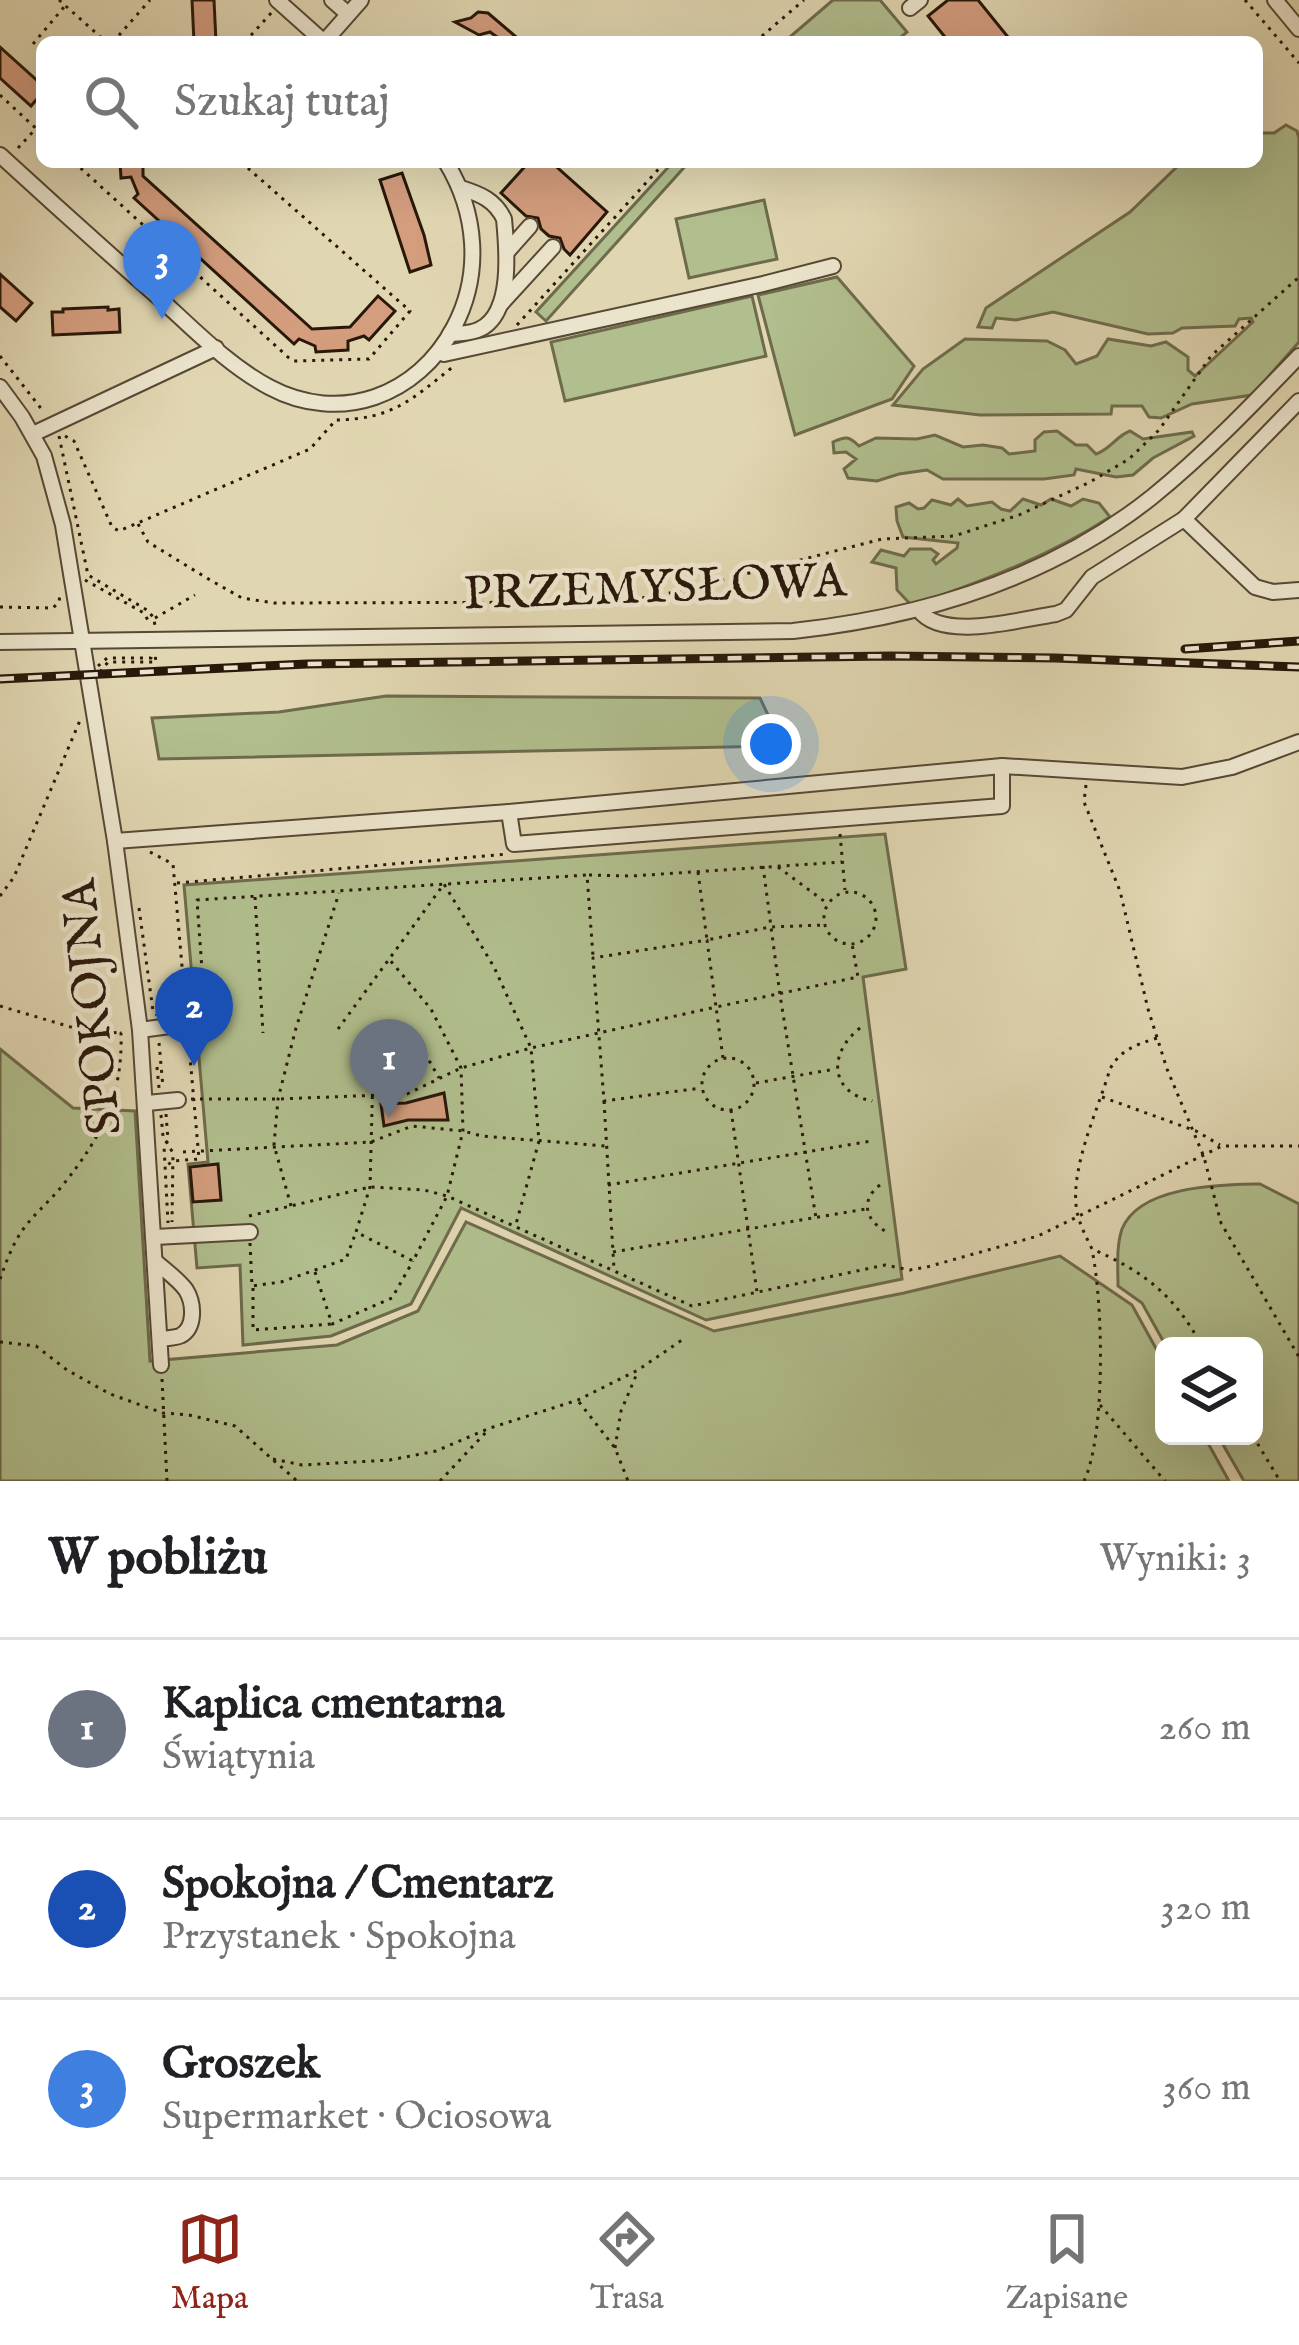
<!DOCTYPE html>
<html lang="pl">
<head>
<meta charset="utf-8">
<style>
  :root { --surface:#fff; --page:#f6f6f6; --text:#202124; --muted:#757577; --line:#e0e0e0; --accent:#8f2418 }
  body { margin:0; font-family:"IM FELL English",serif; background:var(--page); color:var(--text) }
  .controls { position:absolute; right:36px; bottom:36px; display:grid; overflow:hidden; border-radius:18px; box-shadow:0 12px 48px #0002 }
  .controls button { width:108px; height:108px; display:grid; place-items:center; padding:0; border:0; border-bottom:3px solid var(--line); background:var(--surface); color:var(--text); font:60px sans-serif }
  .you { position:absolute; left:771px; top:744px; width:42px; height:42px; margin:-30px; border:9px solid #fff; border-radius:50%; background:#1a73e8; box-shadow:0 0 0 18px #1a73e833 }
  .badge { display:grid; place-items:center; width:78px; height:78px; border-radius:50%; background:var(--accent); color:#fff; font-size:39px; font-weight:700 }
  .pin { position:absolute; translate:-50% -99px; filter:drop-shadow(0 3px 6px #0008) }
  .pin::after { content:''; position:absolute; top:63px; width:42px; height:36px; background:inherit; clip-path:polygon(0 0,100% 0,50% 100%) }
  .list { margin:0; padding:0; list-style:none }
  h2 { display:flex; justify-content:space-between; align-items:center; height:156px; margin:0; padding:0 48px; font-size:51px }
  h2 small { font-size:39px; font-weight:400; color:var(--muted) }
  .list li { display:grid; grid-template-columns:78px 1fr auto; gap:36px; align-items:center; box-sizing:border-box; height:180px; padding:0 48px; border-top:3px solid var(--line) }
  .list b { display:block; font-size:45px; white-space:nowrap }
  .list p { margin:0; font-size:39px; white-space:nowrap; color:var(--muted) }
  .list em { font-size:39px; font-style:normal; color:var(--muted) }
  .icon { flex:none; width:66px; height:66px; fill:none; stroke:currentColor; stroke-width:2; stroke-linecap:round; stroke-linejoin:round }
  .map { position:relative; flex:none; width:1299px; height:1481px; overflow:hidden }
  .search { position:absolute; background:var(--surface); box-shadow:0 12px 48px #0002; left:36px; right:36px; top:36px; height:132px; display:flex; align-items:center; gap:30px; box-sizing:border-box; padding:0 42px; border-radius:18px; color:var(--muted); font-size:45px }
  .sheet { height:696px; background:var(--surface) }
  nav { display:flex; justify-content:space-around; align-items:center; box-sizing:border-box; height:168px; border-top:3px solid var(--line); background:var(--surface); font-size:33px; color:var(--muted) }
  nav a { display:grid; justify-items:center; gap:6px }
  nav .on { color:var(--accent) }
  .map>svg:first-child { display:block }
</style>
</head>
<body>
<div class="map">
<svg width="1299" height="1481" viewBox="0 0 1299 1481">
  <rect width="100%" height="100%" fill="#e0d6b1"/>
  <filter id="stains"><feTurbulence type="fractalNoise" baseFrequency=".00167" numOctaves="4"/><feColorMatrix values="0 0 0 0 .2 0 0 0 0 .09 0 0 0 0 .02 0 0 0 .5 -.17"/></filter>
  <radialGradient id="worn" r=".72"><stop offset=".6" stop-color="#630" stop-opacity="0"/><stop offset="1" stop-color="#630" stop-opacity=".3"/></radialGradient>
  <!-- green -->
  <g fill="#b1be8d" stroke="#6d6b4c" stroke-width="3">
    <polygon points="833,0 880,0 907,32 895,42 784,42"/>
    <polygon points="1286,125 1297,131 1299,138 1299,342 1252,395 1192,404 1161,418 1149,417 1142,406 1112,406 1111,414 980,415 893,405 923,369 965,339 1047,341 1065,350 1076,364 1097,356 1108,339 1151,346 1166,342 1188,357 1188,370 1195,376 1253,322 1251,318 1239,319 1235,326 1182,328 1173,333 1148,334 1053,312 1016,320 996,318 992,328 978,327 986,308 1130,212 1182,162 1257,162 1257,133 1274,133"/>
    <polygon points="673,162 689,162 546,321 536,312"/>
    <polygon points="764,200 777,259 689,278 676,219"/>
    <polygon points="837,277 914,366 892,399 795,435 758,295"/>
    <polygon points="752,296 766,356 565,401 551,342"/>
    <path d="M1057 431 1076 445H1087L1096 454C1111 449 1116 436 1130 431L1143 439 1192 432 1194 436 1153 458 1133 475 1116 477 1076 469 1074 475 1044 479H943L927 470 899 474 877 481 848 478 844 469 856 459 846 452 834 453 833 442C846 436 849 436 859 446L876 438 917 439 935 435 963 447 983 445 1002 448 1009 454 1035 451V440L1044 432Z"/>
    <path d="M958 499 967 506 992 502 1001 509 1010 511 1023 499 1041 505 1051 499 1071 506 1083 499 1099 503 1110 517C1048 557 980 582 912 606L897 590 896 568 872 562 881 550 904 556 910 549H931L938 554 933 560 936 564 957 548 958 543 903 537 897 521 896 507 909 503 918 509 924 508 932 500 951 505Z"/>
    <polygon points="386,696 760,698 776,732 772,746 159,759 152,718 279,712"/>
    <polygon points="885,834 906,969 863,977 902,1279 706,1320 461,1208 411,1304 331,1336 243,1345 240,1265 197,1268 188,1164 208,1162 184,885"/>
    <polygon points="0,1049 73,1108 135,1111 150,1361 337,1345 418,1311 466,1222 714,1331 904,1293 1060,1256 1132,1305 1164,1363 1164,1436 1204,1436 1229,1481 0,1481"/>
    <path d="M1260 1184 1299 1204V1481H1244L1218 1436H1254V1346H1166L1142 1303 1118 1286C1118 1268 1116 1247 1122 1229 1140 1185 1221 1185 1260 1184Z"/>
  </g>
  <!-- building -->
  <g fill="#d39d7e" stroke="#29180a" stroke-width="3">
    <polygon points="192,0 214,0 216,42 194,42"/>
    <polygon points="948,0 978,0 1012,42 949,42 928,16"/>
    <polygon points="478,12 488,13 522,42 504,42 490,32 479,35 455,22 471,18"/>
    <polygon points="0,47 42,85 42,93 31,106 0,78"/>
    <polygon points="120,162 143,162 143,176 312,329 350,327 378,296 395,311 369,340 364,336 348,341 348,350 316,352 315,346 299,339 294,344 134,198 138,194 131,177 121,178"/>
    <polygon points="529,162 551,162 607,212 570,255 564,249 560,238 549,236 541,229 538,218 526,216 501,193"/>
    <polygon points="402,173 424,235 431,265 410,272 380,180"/>
    <polygon points="0,274 32,303 16,321 0,307"/>
    <polygon points="108,307 108,310 119,309 120,332 53,335 52,312 63,312 63,309"/>
    <polygon points="444,1093 448,1120 408,1120 384,1126 381,1104 406,1103"/>
    <polygon points="218,1164 221,1200 193,1202 190,1167"/>
  </g>
  <g fill="none" stroke-linecap="round" stroke-linejoin="round">
    <defs>
      <g id="minor">
        <polyline points="277,0 324,42 361,0"/>
        <polyline points="332,0 348,14"/>
        <polyline points="1275,0 1299,29"/>
        <polyline points="910,8 920,0"/>
        <path d="M0 155C49 200 99 245 149 289 187 322 224 363 269 387 340 425 418 396 454 327 482 274 477 213 446 162"/>
        <polyline points="507,252 530,226"/>
        <polyline points="500,305 553,247"/>
        <path d="M450 334C460 333 471 334 480 329 513 313 507 250 504 219 495 200 480 194 461 188"/>
        <polyline points="439,351 444,354 763,284 833,266"/>
        <polyline points="0,387 22,417 44,456 63,525 115,841 140,1030 161,1365"/>
        <polyline points="33,434 216,348"/>
        <polyline points="1184,519 1255,587 1273,592 1299,590"/>
        <path d="M919 610C942 642 1021 619 1056 614L1066 610 1092 577 1184 519 1299 401"/>
        <path d="M0 642 793 631C922 617 1049 579 1152 497 1205 454 1252 405 1299 356"/>
        <polyline points="509,812 514,844 1002,806 1002,766"/>
        <polyline points="115,841 509,812 1002,766 1182,777 1232,767 1299,742"/>
        <polyline points="140,1030 170,1026"/>
        <polyline points="147,1103 178,1100"/>
        <polyline points="155,1237 250,1232"/>
        <path d="M156 1262C166 1271 179 1280 186 1290 194 1303 196 1328 180 1336 179 1337 162 1339 160 1339"/>
      </g>
    </defs>
    <!-- minor casing -->
    <use href="#minor" stroke="#574834" stroke-width="18"/>
    <!-- path -->
    <g stroke="#29180a" stroke-width="3" stroke-dasharray="3 6" stroke-linecap="butt">
      <polyline points="59,0 106,42"/>
      <polyline points="1245,0 1299,63"/>
      <polyline points="113,42 150,0"/>
      <polyline points="245,42 272,12"/>
      <polyline points="755,42 804,0"/>
      <polyline points="33,44 64,7"/>
      <polyline points="0,95 42,134"/>
      <polyline points="18,148 42,122"/>
      <polyline points="74,162 289,358 294,361 369,359 410,311 241,162"/>
      <polyline points="517,325 665,162"/>
      <polyline points="0,356 43,411"/>
      <polyline points="59,436 88,575 147,610 154,618 155,627"/>
      <path d="M65 436 74 441 112 527 119 531 310 449 336 420C393 419 411 400 454 366"/>
      <polyline points="138,524 148,542 210,580 242,598 274,603 620,602 675,592 882,539 954,536 1019,515 1090,482 1129,459 1159,430 1211,356 1299,277"/>
      <polyline points="85,580 144,613 150,624"/>
      <polyline points="0,607 53,608 59,602 60,594"/>
      <polyline points="155,618 195,595"/>
      <polyline points="98,666 107,658 151,658 151,651"/>
      <polyline points="100,672 108,662 156,662 155,654"/>
      <polyline points="1086,785 1084,802 1120,891 1148,1009 1167,1069 1204,1157 1221,1223 1299,1357"/>
      <polyline points="840,834 845,890"/>
      <polyline points="150,852 173,864 199,1159 173,1161 166,1166"/>
      <polyline points="763,866 780,995 816,1218"/>
      <polyline points="778,867 828,904"/>
      <polyline points="698,872 707,940 770,927 824,925"/>
      <polyline points="589,875 632,876 842,862"/>
      <polyline points="177,883 507,854"/>
      <circle cx="850" cy="918" r="26"/>
      <polyline points="0,896 14,877 81,718"/>
      <polyline points="255,897 263,1033"/>
      <polyline points="139,908 153,1011 157,1015"/>
      <polyline points="0,1006 74,1028 119,1033"/>
      <polyline points="206,1026 197,900 587,875 593,956"/>
      <path d="M860 1028C828 1053 829 1092 872 1101"/>
      <polyline points="338,1029 444,884 494,967 531,1048 539,1141 516,1224"/>
      <polyline points="400,1031 414,1034 439,1078"/>
      <polyline points="374,1033 370,1187 356,1232 413,1261 447,1196 463,1131 461,1068 431,1009 389,959"/>
      <path d="M1157 1038C1136 1045 1121 1049 1110 1069 1098 1110 1069 1169 1077 1212 1080 1225 1086 1237 1092 1249 1145 1272 1174 1295 1202 1346"/>
      <polyline points="159,1043 163,1087"/>
      <circle cx="728" cy="1084" r="26"/>
      <polyline points="723,1058 716,1007 858,977 852,944"/>
      <polyline points="157,1067 159,1088"/>
      <polyline points="756,1083 835,1069"/>
      <polyline points="1102,1097 1196,1131 1220,1145"/>
      <polyline points="191,1099 278,1099 407,1094 461,1068 531,1048 716,1007 707,940 593,958 604,1101 701,1088"/>
      <polyline points="604,1101 614,1269"/>
      <polyline points="731,1110 757,1292"/>
      <polyline points="166,1114 168,1140 164,1146 168,1223"/>
      <polyline points="161,1115 163,1136 173,1153 172,1222"/>
      <polyline points="183,1152 371,1142 412,1126 463,1131 482,1136 605,1146"/>
      <polyline points="608,1185 872,1141"/>
      <path d="M880 1185C860 1200 865 1221 887 1232"/>
      <polyline points="291,1206 274,1145 278,1099 296,1028 339,893"/>
      <polyline points="249,1216 370,1187 424,1190 447,1196 692,1306 885,1265 910,1270 927,1267 1038,1236 1222,1146 1299,1146"/>
      <polyline points="250,1243 252,1286 281,1282 346,1259 356,1232"/>
      <polyline points="613,1252 866,1209"/>
      <polyline points="315,1272 332,1324 392,1298 413,1261"/>
      <path d="M0 1279C6 1262 13 1243 24 1228 35 1213 50 1201 62 1186 101 1138 123 1096 121 1033L127 1032"/>
      <polyline points="253,1288 253,1330 332,1324"/>
      <polyline points="0,1342 36,1346 67,1370 110,1394 163,1413 189,1415 235,1426 297,1481"/>
      <polyline points="162,1379 167,1481"/>
      <polyline points="579,1402 615,1448 628,1481"/>
      <polyline points="1100,1405 1165,1481"/>
      <polyline points="1253,1436 1280,1481"/>
      <polyline points="615,1448 621,1411 638,1371"/>
      <polyline points="273,1459 302,1465 390,1460 436,1451 490,1428 578,1400 638,1370 682,1340"/>
      <polyline points="440,1481 489,1429"/>
      <path d="M1084 1481C1106 1435 1103 1301 1092 1250"/>
    </g>
    <!-- minor -->
    <use href="#minor" stroke="#ebe4cc" stroke-width="14"/>
    <defs>
      <g id="rail">
        <polyline points="1185,649 1299,641"/>
        <polyline points="0,679 307,664 891,656 1055,658 1299,667"/>
      </g>
    </defs>
    <!-- rail casing -->
    <use href="#rail" stroke="#29180a" stroke-width="9"/>
    <!-- rail -->
    <use href="#rail" stroke="#ebe4cc" stroke-width="4.5" stroke-dasharray="14" stroke-linecap="butt"/>
  </g>
  <g text-anchor="middle" dominant-baseline="central" stroke-width="9" stroke-linejoin="round" paint-order="stroke">
    <!-- street labels -->
    <g font-size="48" fill="#29180a" stroke="#ebe4cc">
      <text transform="translate(655 589) rotate(-2)">PRZEMYSŁOWA</text>
      <text transform="translate(94 1007) rotate(-96)">SPOKOJNA</text>
    </g>
  </g>
  <rect width="100%" height="100%" filter="url(#stains)"/>
  <rect width="100%" height="100%" fill="url(#worn)"/>
</svg>
<div class="controls">
<button><svg class="icon" aria-label="layers" viewBox="0 0 24 24"><path d="M12 4l9 5-9 5-9-5zM3 14l9 5 9-5"/></svg></button>
</div>
<div class="you"></div>
<div class="pin badge" style="left:389px;top:1118px;background:#6b7280">1</div>
<div class="pin badge" style="left:194px;top:1066px;background:#1a4fb4">2</div>
<div class="pin badge" style="left:162px;top:319px;background:#3f7fe0">3</div>
<div class="search"><svg class="icon" aria-label="search" viewBox="0 0 24 24"><circle cx="10" cy="10" r="6"/><path d="M15 15l6 6"/></svg>Szukaj tutaj</div>
</div>
<section class="sheet">
<h2>W pobliżu<small>Wyniki: 3</small></h2>
<ul class="list">
<li><span class="badge" style="background:#6b7280">1</span><div><b>Kaplica cmentarna</b><p>Świątynia</p></div><em>260 m</em></li>
<li><span class="badge" style="background:#1a4fb4">2</span><div><b>Spokojna / Cmentarz</b><p>Przystanek · Spokojna</p></div><em>320 m</em></li>
<li><span class="badge" style="background:#3f7fe0">3</span><div><b>Groszek</b><p>Supermarket · Ociosowa</p></div><em>360 m</em></li>
</ul>
</section>
<nav>
<a class="on"><svg class="icon" aria-label="map" viewBox="0 0 24 24"><path d="M3 6l6-2 6 2 6-2v14l-6 2-6-2-6 2zM9 4v14M15 6v14"/></svg>Mapa</a>
<a><svg class="icon" aria-label="directions" viewBox="0 0 24 24"><path d="M12 3l9 9-9 9-9-9zM9 14v-3h6M13 9l2 2-2 2"/></svg>Trasa</a>
<a><svg class="icon" aria-label="saved" viewBox="0 0 24 24"><path d="M7 4h10v16l-5-4-5 4z"/></svg>Zapisane</a>
</nav>
</body>
</html>
